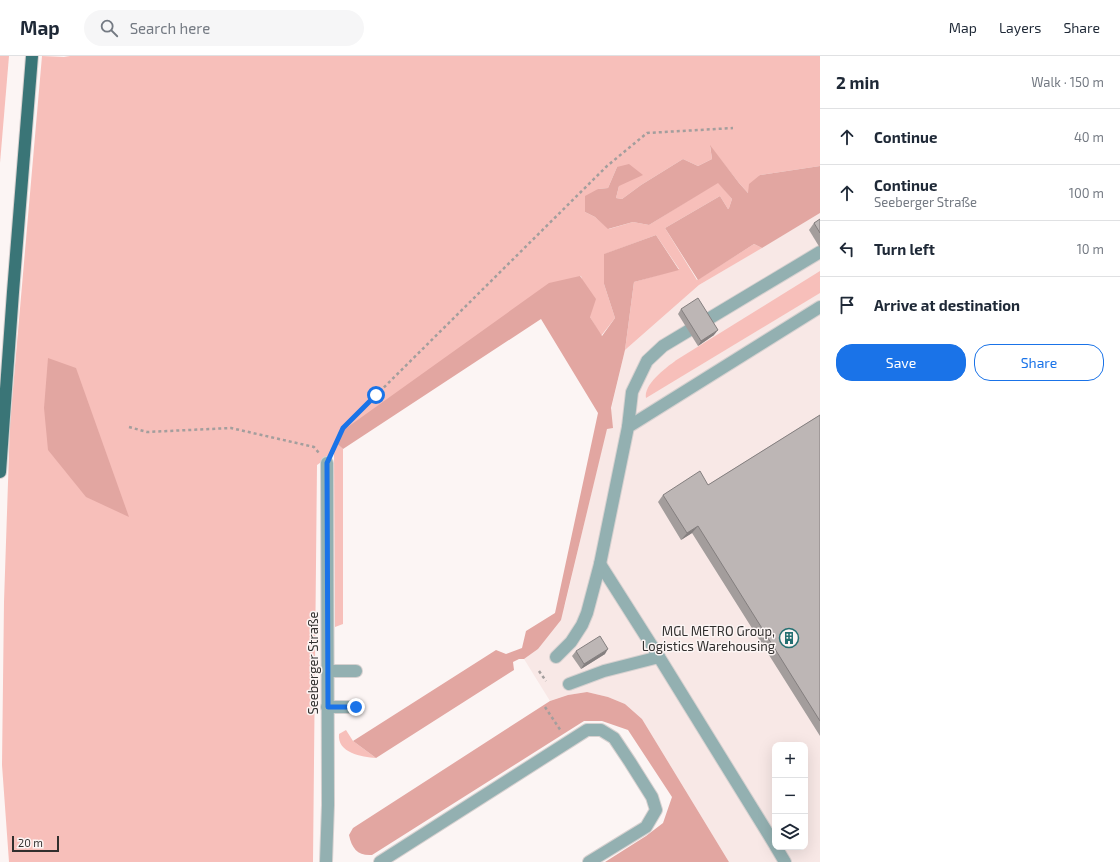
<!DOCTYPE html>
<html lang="en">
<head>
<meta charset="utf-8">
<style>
  :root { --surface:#fff; --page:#f6f6f7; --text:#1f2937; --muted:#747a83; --line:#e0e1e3; --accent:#1a73e8 }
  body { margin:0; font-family:"Exo 2",sans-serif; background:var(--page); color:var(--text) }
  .controls { position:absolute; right:12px; bottom:12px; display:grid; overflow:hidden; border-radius:8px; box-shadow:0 4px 16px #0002 }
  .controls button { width:36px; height:36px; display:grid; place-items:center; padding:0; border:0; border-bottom:1px solid var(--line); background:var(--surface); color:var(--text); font:20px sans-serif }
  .scale { position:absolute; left:12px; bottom:10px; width:47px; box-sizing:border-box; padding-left:4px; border:2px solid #312f2e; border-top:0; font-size:11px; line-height:14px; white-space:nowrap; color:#312f2e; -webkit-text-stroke:3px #fcf5f4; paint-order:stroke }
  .stop { position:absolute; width:12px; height:12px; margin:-9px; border:3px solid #1a73e8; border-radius:50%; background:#fff }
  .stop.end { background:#1a73e8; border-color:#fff; box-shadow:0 1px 4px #0008 }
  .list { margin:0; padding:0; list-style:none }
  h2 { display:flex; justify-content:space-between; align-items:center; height:52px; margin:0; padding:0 16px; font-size:17px }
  h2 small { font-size:13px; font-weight:400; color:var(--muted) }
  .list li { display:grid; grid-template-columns:26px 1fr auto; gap:12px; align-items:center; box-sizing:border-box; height:56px; padding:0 16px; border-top:1px solid var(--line) }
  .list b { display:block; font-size:15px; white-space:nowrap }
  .list p { margin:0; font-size:13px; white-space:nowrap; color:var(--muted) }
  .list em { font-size:13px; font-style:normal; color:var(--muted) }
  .actions { display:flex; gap:8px; padding:12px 16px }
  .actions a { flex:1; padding:9px 0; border:1px solid var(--accent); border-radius:16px; text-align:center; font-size:14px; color:var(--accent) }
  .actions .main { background:var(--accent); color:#fff }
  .icon { flex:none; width:22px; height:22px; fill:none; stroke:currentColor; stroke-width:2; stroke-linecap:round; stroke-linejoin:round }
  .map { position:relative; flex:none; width:820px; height:806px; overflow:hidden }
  header { display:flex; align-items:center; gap:24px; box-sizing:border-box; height:56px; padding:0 20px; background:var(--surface); border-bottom:1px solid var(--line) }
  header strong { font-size:19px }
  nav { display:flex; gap:22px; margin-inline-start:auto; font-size:14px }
  .search { width:280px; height:36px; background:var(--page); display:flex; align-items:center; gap:10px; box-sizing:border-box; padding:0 14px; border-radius:22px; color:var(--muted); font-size:15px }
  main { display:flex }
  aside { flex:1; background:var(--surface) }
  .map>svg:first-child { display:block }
</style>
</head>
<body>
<header>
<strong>Map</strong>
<div class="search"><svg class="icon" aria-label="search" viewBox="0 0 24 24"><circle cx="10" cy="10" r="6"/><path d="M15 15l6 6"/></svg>Search here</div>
<nav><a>Map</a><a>Layers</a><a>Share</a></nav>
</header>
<main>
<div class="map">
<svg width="820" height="806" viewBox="0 0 820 806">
  <rect width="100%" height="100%" fill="#fcf5f4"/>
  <!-- built -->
  <path fill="#f8e8e6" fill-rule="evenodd" d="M820 157V806H729L642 663 625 648 608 641 587 636 568 639 550 645 524 603 538 593 565 549 625 294 699 229ZM775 689H805V791H775Z"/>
  <!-- green -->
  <g fill="#f7bfba">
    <polygon points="0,0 9,0 0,107"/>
    <polygon points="42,0 64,1 70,0 820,0 820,110 760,119 749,138 739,127 710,90 712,103 698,110 683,103 641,129 622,143 616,142 619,130 617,111 608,132 598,133 585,156 595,161 609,173 633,166 649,169 718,126 732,143 729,152 728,153 720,140 665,172 697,224 754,188 762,192 699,229 625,294 634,226 679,213 656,179 605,198 604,228 615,262 601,280 590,261 581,220 335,386 343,393 343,568 335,571 334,397 317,409 313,806 9,806 2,709 4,546 10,367"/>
    <path d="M820 215V237L646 342C643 328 668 310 678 303Z"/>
    <path d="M346 674 353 685 376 702C362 701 337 697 339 678Z"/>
  </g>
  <!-- forest -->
  <g fill="#e2a6a1">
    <polygon points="710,89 739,127 748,137 749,128 760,119 820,110 820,157 762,192 754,188 698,224 665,172 720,140 728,153 729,152 732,143 718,127 649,169 633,166 608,173 595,161 585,156 585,140 598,133 608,132 617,111 629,108 643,119 619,130 616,142 622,143 641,129 683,103 698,110 712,103"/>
    <polygon points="656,179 679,214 634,226 625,294 611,352 613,372 607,373 561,564 538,593 524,603 519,603 513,606 514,614 376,702 353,685 496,594 506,598 522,592 526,575 555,557 598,357 541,263 343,393 335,386 338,378 549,227 580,220 596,243 590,261 602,280 615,262 604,228 604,198"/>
    <polygon points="48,302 76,312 129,461 86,441 48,394 44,352"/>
    <path d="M587 636 608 641 625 648 642 663 729 806H605L646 780 663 767 672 741 628 674 602 665H584L372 799C358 800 352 793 349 779L353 772 550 645 568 639Z"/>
  </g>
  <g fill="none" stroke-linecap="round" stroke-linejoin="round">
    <defs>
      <g id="minor">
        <polyline points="705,265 820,196"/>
        <polyline points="628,371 632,336 647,305 663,290 688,275"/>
        <polyline points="600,508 659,601"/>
        <polyline points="556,601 571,586 582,569 587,557 600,508 628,371 820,251"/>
        <polyline points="327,615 356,615"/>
        <polyline points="569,628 604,615 659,601 775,789"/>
        <polyline points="327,651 356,651"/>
        <polyline points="776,791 785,806"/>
        <polyline points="326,806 328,749 327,407"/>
        <polyline points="380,806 587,674 601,674 614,682 630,706 652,741 656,754 646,771 589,806"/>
      </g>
      <polyline id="major" points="0,416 13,236 32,0"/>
    </defs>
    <!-- minor casing -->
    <use href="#minor" stroke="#d7d1d0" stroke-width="14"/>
    <!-- major casing -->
    <use href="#major" stroke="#d7d1d0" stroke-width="14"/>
    <!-- path -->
    <g stroke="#a39e9d" stroke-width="2.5" stroke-dasharray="3 3" stroke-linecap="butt">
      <polyline points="129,371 147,376 231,372 314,391 319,397"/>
      <polyline points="332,396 343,372 607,110 647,77 733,72"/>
      <polyline points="539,615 546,625"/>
      <polyline points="545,651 561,675"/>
    </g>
    <!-- minor -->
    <use href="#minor" stroke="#93b0b1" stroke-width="12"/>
    <!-- major -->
    <use href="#major" stroke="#3a7577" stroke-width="12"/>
  </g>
  <!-- wall -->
  <g fill="#a39d9c">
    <polygon points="820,163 820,192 809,174 814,167"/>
    <polygon points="681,253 714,279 698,290 678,258"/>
    <polygon points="820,359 820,680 692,477 681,484 658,446 663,439 708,429"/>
    <polygon points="576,595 605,598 581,613 572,600"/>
  </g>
  <!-- shaded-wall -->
  <g fill="#847f7f">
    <polygon points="718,274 714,279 698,290 701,285"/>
    <polygon points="698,470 692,477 681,484 687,477"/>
    <polygon points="608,593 605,598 581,613 584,608"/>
  </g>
  <!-- building -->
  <g fill="#bdb6b5" stroke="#847f7f">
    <polygon points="820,163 820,177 814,167"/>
    <polygon points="698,242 718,274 701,285 681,253"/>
    <polygon points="820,359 820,665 698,470 687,477 663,439 700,415 708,429"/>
    <polygon points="600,580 608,593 584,608 576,595"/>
  </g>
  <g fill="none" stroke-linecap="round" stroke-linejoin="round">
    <!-- route -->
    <polyline stroke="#1a73e8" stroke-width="5" points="356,651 328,651 327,407 343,372 376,339"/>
  </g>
  <!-- icons -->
  <defs>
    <symbol id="building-ring" viewBox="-11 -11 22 22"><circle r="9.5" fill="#fcf5f4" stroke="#257072" stroke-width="1.5"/><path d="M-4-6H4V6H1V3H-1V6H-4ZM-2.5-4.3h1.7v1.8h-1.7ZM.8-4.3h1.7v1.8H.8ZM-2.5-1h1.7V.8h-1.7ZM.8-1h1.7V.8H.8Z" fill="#257072"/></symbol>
  </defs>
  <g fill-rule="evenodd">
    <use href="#building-ring" x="778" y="571" width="22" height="22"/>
  </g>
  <g text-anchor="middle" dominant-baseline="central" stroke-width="3" stroke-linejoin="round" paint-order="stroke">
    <!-- poi labels -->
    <g font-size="13" fill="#312f2e" stroke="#fcf5f4" text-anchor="end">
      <text x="775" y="575">MGL METRO Group,<tspan x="775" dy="15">Logistics Warehousing</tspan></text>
    </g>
    <!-- street labels -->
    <g font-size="13" fill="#312f2e" stroke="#fcf5f4">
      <text transform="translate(313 607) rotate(-90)">Seeberger Straße</text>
    </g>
  </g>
</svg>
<div class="controls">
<button>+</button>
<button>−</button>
<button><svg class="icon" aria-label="layers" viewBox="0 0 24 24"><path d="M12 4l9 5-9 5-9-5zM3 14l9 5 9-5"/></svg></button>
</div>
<div class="scale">20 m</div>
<div class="stop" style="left:376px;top:339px"></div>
<div class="stop end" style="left:356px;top:651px"></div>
</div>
<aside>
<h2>2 min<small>Walk · 150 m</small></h2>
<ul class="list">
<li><svg class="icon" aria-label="ahead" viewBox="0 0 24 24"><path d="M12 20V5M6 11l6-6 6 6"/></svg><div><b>Continue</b></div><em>40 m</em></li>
<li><svg class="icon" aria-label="ahead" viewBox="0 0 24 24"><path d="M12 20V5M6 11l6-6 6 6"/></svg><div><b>Continue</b><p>Seeberger Straße</p></div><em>100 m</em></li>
<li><svg class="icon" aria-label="left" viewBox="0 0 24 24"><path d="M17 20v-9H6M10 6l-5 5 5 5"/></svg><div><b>Turn left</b></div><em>10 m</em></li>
<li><svg class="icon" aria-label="arrive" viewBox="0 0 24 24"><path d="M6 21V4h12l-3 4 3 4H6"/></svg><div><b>Arrive at destination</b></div></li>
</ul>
<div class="actions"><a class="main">Save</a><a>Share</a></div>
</aside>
</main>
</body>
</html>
